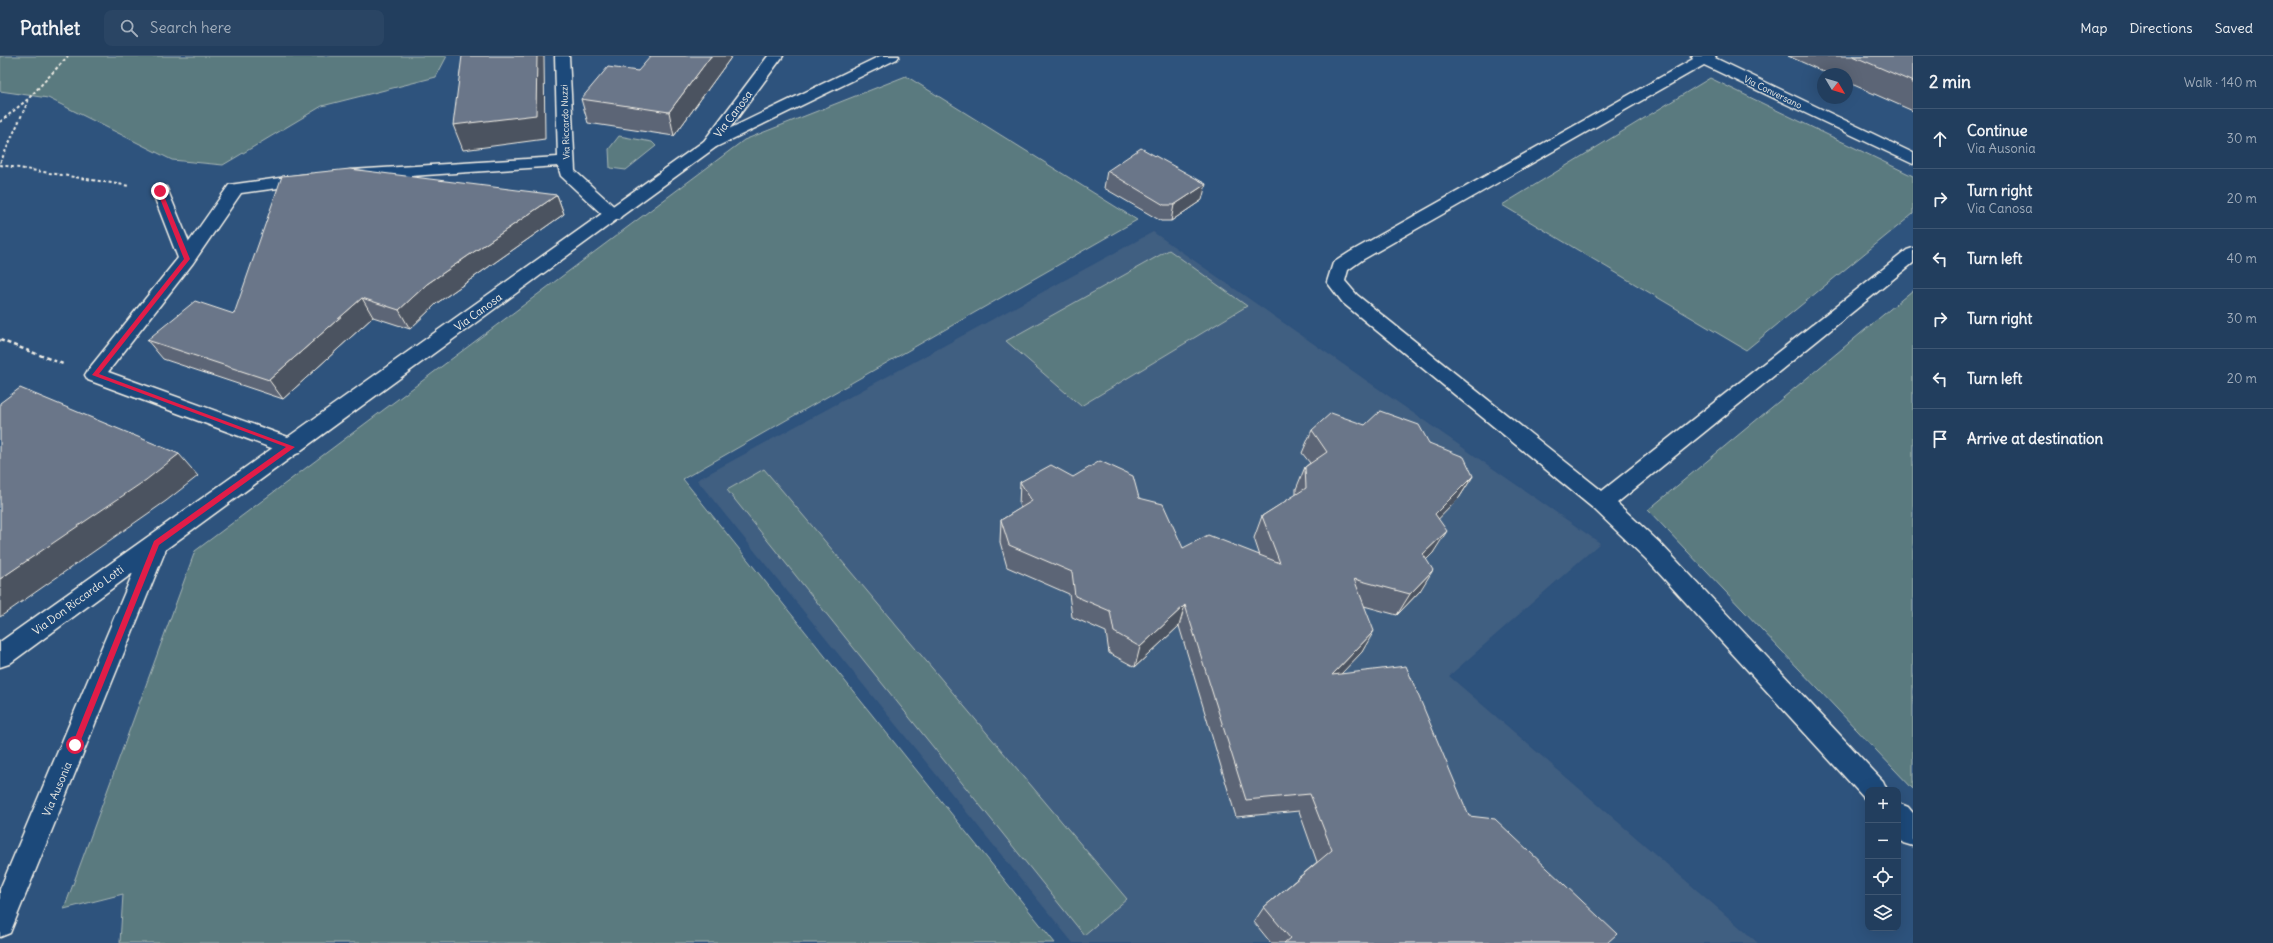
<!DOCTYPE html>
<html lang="en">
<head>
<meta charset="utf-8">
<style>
  :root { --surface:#223e5e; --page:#2a4564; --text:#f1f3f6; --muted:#a2aebc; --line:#3f5773 }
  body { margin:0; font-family:Delius,sans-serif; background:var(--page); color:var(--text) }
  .controls { position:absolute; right:12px; bottom:12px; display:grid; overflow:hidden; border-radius:8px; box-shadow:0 4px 16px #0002 }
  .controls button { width:36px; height:36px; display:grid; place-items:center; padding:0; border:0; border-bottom:1px solid var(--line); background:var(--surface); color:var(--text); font:20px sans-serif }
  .compass { position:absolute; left:1817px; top:12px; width:36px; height:36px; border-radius:50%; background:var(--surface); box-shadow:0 4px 16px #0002; rotate:128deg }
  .stop { position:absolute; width:12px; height:12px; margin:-9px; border:3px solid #e11d48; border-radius:50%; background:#fff }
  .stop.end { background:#e11d48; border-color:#fff; box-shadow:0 1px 4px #0008 }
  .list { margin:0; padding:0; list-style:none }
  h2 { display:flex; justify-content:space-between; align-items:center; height:52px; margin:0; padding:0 16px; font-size:17px }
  h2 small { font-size:13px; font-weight:400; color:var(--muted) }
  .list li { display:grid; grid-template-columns:26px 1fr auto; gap:12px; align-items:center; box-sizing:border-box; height:60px; padding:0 16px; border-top:1px solid var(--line) }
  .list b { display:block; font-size:15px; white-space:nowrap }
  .list p { margin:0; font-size:13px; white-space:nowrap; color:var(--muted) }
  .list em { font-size:13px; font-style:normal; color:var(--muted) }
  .icon { flex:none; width:22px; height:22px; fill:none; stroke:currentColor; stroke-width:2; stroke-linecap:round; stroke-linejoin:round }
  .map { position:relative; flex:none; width:1913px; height:887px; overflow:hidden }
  header { display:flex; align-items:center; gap:24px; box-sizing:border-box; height:56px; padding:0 20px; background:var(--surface); border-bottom:1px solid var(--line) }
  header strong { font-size:19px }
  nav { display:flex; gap:22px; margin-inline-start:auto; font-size:14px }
  .search { width:280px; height:36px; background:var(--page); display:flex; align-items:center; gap:10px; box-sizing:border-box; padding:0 14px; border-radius:8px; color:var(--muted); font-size:15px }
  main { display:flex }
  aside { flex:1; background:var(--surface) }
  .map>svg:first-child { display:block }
</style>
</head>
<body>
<header>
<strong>Pathlet</strong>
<div class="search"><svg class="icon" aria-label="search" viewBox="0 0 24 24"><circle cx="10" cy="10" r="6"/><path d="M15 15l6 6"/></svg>Search here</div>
<nav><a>Map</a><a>Directions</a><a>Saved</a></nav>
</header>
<main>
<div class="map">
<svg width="1913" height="887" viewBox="0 0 1913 887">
  <rect width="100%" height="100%" fill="#2e537d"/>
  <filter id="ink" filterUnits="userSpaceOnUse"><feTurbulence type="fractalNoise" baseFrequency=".025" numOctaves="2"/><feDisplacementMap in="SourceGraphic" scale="8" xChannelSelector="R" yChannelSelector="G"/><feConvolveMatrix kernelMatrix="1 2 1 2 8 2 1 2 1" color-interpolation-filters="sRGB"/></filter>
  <g filter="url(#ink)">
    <!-- built -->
    <polygon fill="#405e81" points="1153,176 1600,487 1449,620 1758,887 1073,887 697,424"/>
    <!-- green -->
    <g fill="#5a7a7f" stroke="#a7b6b4">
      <polygon points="0,0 447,0 436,21 322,50 223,109 172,104 48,42 0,35"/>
      <polygon points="906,20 1137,164 683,423 1055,887 120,887 123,838 64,853 195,495 744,84"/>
      <polygon points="1710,22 1913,120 1913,158 1746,294 1502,149"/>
      <polygon points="619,80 652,86 656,90 626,114 610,112 609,93"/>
      <polygon points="1169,194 1247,250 1081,350 1006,285"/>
      <polygon points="1913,234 1913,733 1648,454"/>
      <polygon points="764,413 1127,843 1084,879 727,434"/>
    </g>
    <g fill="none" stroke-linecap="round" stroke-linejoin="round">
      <defs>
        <g id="minor">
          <polygon points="555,0 569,0 575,115 619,155 622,159 619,163 607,163 561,120 558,110 351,124 345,123 343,119 345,115 351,114 558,101"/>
          <polygon points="880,0 899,0 897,3 716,91 704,91 702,88 704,85"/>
          <polygon points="1691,0 1716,0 1715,2 1913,97 1913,108 1704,9 1362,204 1348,214 1345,225 1357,239 1602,435 1907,194 1913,192 1913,207 1617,447 1662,489 1883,725 1887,734 1868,734 1868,744 1865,743 1646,503 1594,453 1343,247 1327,226 1333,207 1350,196 1693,3"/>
          <polygon points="309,118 315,119 317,123 315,127 241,137 193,207 108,316 299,385 303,391 299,397 292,399 285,397 88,324 85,319 88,314 178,202 152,135 154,131 166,131 168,135 189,186 229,129"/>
          <polygon points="1898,747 1908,751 1913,757 1913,790 1903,787 1898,780"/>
        </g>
        <polygon id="secondary" points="768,0 783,0 716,91 166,493 10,877 0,881 0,833 133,517 9,608 0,611 0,586 704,85"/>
      </defs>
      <!-- minor casing -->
      <use href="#minor" stroke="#f4f1e8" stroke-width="3"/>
      <!-- secondary casing -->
      <use href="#secondary" stroke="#f4f1e8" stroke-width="3"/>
      <!-- path-far1 -->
      <g stroke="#f4f1e8" stroke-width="2" stroke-dasharray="3 2.5" stroke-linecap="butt">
        <polyline points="0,66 28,43"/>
        <polyline points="0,107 30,41 68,0"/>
        <polyline points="0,109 130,130"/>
      </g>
      <!-- path -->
      <polyline stroke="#f4f1e8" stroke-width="2.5" stroke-dasharray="4 3" stroke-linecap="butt" points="0,284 63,308"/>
      <!-- minor -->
      <use href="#minor" fill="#1f4a7a" fill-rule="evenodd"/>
      <!-- secondary -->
      <use href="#secondary" fill="#1f4a7a" fill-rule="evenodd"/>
    </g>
    <!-- wall -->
    <g fill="#5c6576" stroke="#f4f1e8">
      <polygon points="732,0 674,80 588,67 581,43 638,15"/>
      <polygon points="1788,0 1913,0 1913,55 1847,26 1847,18 1829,18"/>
      <polygon points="1107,115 1202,144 1171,165 1161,165 1104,132"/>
      <polygon points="557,139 564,158 437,247 410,273 373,261 283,343 163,303 147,284 234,258"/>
      <polygon points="1365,369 1429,387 1473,420 1459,442 1438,463 1433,497 1426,504 1420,535 1397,559 1364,550 1362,596 1340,618 1469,760 1607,887 1271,887 1254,866 1264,851 1317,806 1299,755 1236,761 1179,570 1135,611 1109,597 1106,576 1072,561 1069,538 1007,511 1000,486 1001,464 1021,452 1019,449 1020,426 1073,421 1139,442 1183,492 1260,500 1254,482 1262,460 1296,439 1296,433 1305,411 1310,407 1302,397 1312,374"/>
    </g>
    <!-- shaded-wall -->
    <g fill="#4b5360" stroke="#f4f1e8">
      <polygon points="537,0 544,0 545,83 463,94 453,69"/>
      <polygon points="711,0 732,0 674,80 669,56"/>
      <polygon points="1206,128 1202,144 1171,165 1174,149"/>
      <polygon points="557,139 564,158 437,247 410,273 399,254 427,228"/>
      <polygon points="362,242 373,261 283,343 269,324"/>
      <polygon points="179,398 198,420 166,445 0,561 0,523"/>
      <polygon points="1473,420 1459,442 1422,480 1435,458"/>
      <polygon points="1447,475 1433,497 1410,520 1423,498"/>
      <polygon points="1433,514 1420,535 1397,559 1410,538"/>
      <polygon points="1185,549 1179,570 1135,611 1140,591"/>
      <polygon points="1374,575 1362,596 1321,639 1332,619"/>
    </g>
    <!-- building -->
    <g fill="#6b7689" stroke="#f4f1e8">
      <polygon points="462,0 537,0 536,59 453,69"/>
      <polygon points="651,0 711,0 669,56 581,43 608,11 638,15"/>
      <polygon points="1853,0 1913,0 1913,26"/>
      <polygon points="1141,92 1206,128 1174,149 1164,149 1107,115"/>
      <polygon points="350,113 557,139 427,228 399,254 362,242 269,324 147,284 195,245 234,258 282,120"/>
      <polygon points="20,332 179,398 146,424 0,523 0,347"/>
      <polygon points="1380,355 1419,369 1429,387 1464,401 1473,420 1435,458 1447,475 1423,498 1433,514 1410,538 1354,523 1374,575 1332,619 1406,610 1469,760 1495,763 1617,878 1607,887 1284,887 1290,882 1264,851 1332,794 1310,738 1246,744 1185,549 1140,591 1114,576 1110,555 1075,540 1072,516 1009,489 1001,464 1032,445 1020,426 1051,409 1073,421 1100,405 1133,420 1139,442 1163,448 1183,492 1208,479 1280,507 1262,460 1306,432 1305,411 1327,396 1312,374 1331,357 1365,369"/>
    </g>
  </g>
  <!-- route -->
  <polygon fill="#e11d48" points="160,133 162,135 190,203 99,318 295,391 159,489 79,689 75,692 72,689 154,485 286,391 92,319 184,203 157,135"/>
  <g text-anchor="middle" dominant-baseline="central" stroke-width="3" stroke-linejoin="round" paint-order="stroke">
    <!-- far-street labels -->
    <g font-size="9" fill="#f4f1e8" stroke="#1f4a7a">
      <text transform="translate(1773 36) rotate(26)">Via Conversano</text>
      <text transform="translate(565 66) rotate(-92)">Via Riccardo Nuzzi</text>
    </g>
    <!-- street labels -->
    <g font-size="11" fill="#f4f1e8" stroke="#1f4a7a">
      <text transform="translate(733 58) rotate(-53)">Via Canosa</text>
      <text transform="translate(478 256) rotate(-36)">Via Canosa</text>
      <text transform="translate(78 544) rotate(-36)">Via Don Riccardo Lotti</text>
      <text transform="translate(57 733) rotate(-67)">Via Ausonia</text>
    </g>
  </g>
</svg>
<div class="controls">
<button>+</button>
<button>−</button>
<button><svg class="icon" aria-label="locate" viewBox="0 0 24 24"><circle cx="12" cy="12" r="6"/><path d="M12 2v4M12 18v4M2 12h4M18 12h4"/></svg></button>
<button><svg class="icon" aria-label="layers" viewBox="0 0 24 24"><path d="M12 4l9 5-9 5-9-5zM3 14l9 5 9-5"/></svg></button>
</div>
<svg class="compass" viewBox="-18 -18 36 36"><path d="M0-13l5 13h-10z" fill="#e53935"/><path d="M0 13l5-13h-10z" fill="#a2aebc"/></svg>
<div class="stop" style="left:75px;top:689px"></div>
<div class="stop end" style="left:160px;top:135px"></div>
</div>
<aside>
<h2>2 min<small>Walk · 140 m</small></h2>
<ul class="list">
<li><svg class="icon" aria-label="ahead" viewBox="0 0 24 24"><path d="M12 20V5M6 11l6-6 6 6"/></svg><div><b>Continue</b><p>Via Ausonia</p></div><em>30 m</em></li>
<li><svg class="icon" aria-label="right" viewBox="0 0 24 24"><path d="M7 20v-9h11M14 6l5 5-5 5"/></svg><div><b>Turn right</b><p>Via Canosa</p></div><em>20 m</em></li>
<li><svg class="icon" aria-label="left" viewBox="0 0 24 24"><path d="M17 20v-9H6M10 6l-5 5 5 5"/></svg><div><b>Turn left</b></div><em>40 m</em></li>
<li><svg class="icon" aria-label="right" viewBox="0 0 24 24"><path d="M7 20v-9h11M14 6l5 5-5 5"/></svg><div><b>Turn right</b></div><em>30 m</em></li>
<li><svg class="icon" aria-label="left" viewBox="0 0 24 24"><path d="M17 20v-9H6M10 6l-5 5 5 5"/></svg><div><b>Turn left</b></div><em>20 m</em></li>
<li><svg class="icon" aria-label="arrive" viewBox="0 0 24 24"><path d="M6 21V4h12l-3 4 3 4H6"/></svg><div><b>Arrive at destination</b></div></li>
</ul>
</aside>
</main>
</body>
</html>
